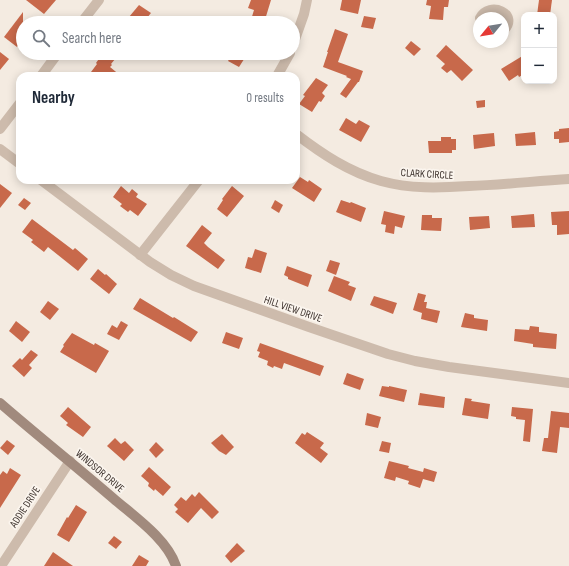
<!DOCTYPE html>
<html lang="en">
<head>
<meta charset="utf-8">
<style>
  :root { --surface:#fff; --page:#f2f2f3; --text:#1f2937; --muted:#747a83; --line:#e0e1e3 }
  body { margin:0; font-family:"Sofia Sans Condensed",sans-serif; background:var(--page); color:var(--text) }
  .controls { position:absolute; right:12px; top:12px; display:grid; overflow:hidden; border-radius:8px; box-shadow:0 2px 10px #0003 }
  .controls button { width:36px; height:36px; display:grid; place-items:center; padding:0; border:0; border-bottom:1px solid var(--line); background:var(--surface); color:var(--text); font:20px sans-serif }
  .compass { position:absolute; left:473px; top:12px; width:36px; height:36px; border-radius:50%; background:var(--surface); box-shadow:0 2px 10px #0003; rotate:240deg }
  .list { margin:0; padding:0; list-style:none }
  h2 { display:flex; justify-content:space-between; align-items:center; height:52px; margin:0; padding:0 16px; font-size:17px }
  h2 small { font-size:13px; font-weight:400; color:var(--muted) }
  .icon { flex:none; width:22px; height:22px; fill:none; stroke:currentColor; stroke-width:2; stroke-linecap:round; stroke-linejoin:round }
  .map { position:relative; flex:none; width:569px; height:566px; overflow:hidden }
  .search { position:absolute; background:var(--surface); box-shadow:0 2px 10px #0003; left:16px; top:16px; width:284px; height:44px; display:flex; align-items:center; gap:10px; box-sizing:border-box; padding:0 14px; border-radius:22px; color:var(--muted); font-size:15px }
  .panel { position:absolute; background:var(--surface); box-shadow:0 2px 10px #0003; left:16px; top:72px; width:284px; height:112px; border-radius:12px }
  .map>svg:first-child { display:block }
</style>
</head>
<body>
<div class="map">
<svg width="569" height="566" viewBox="0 0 569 566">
  <rect width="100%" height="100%" fill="#f4ebe1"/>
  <!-- building -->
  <g fill="#c8694b">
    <polygon points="26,0 56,0 44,14"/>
    <polygon points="251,0 271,0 264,23 250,23 254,10 248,8"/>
    <polygon points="342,0 361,0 358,14 340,10"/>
    <polygon points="427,0 449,0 448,7 444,7 443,20 429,19 431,6 426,5"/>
    <polygon points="539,0 552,0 550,15 537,15"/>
    <polygon points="139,5 151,13 143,23 124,23"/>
    <polygon points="23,12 23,40 17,47 4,37"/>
    <polygon points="364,16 376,18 373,29 361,27"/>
    <polygon points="335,29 348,34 338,62 363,71 359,82 358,82 346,98 340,94 351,79 346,77 347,76 323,67 328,52 327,52"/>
    <polygon points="411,41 421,49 414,56 405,48"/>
    <polygon points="446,45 473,70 462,81 451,70 447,73 441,68 445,64 436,56"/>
    <polygon points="0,52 9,59 0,70"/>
    <polygon points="103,53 120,53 111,64 112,65 110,67 121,76 88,76 97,64 96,63"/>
    <polygon points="233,53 248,53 239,67 228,61"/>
    <polygon points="524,55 524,74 519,77 518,75 509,81 501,69"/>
    <polygon points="316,78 328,85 322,93 325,96 321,102 319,101 312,112 299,104 305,96 303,95"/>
    <polygon points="485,100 485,107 477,108 476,101"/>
    <polygon points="346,118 356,124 359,120 370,126 361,142 339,130"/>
    <polygon points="569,128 569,142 559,143 559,139 554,139 554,132 559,131 559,129"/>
    <polygon points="535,132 536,145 516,146 515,134"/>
    <polygon points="494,133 495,146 474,149 473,135"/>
    <polygon points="441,137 451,137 451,139 456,139 456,150 452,150 452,153 429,153 428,141 441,141"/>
    <polygon points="300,177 308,182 309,180 322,189 314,202 292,188"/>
    <polygon points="0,184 12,193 0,208"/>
    <polygon points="121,186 129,193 132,189 138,194 136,197 147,204 138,216 130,210 128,212 120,206 122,204 113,197"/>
    <polygon points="232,186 244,196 227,217 217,209 223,200 222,199"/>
    <polygon points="24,198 31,203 25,210 18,205"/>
    <polygon points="275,200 283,205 279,213 271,208"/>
    <polygon points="341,200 350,203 351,202 366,208 361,222 336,212"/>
    <polygon points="384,211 405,216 402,228 395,226 394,234 385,232 386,225 381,224"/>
    <polygon points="569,211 569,234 557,235 557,225 552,225 551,212"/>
    <polygon points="534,214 535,227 512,228 511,216"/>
    <polygon points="422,215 432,215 432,218 442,218 441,231 421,230"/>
    <polygon points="489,216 490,228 470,230 469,217"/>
    <polygon points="32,219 73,250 75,248 88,259 78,271 48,247 44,252 31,242 33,240 22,232"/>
    <polygon points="202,225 212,233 204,243 208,247 225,260 218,269 186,246"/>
    <polygon points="255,249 267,253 261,273 245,268 248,257 252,258"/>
    <polygon points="330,260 340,263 336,275 326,271"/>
    <polygon points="287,266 312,275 308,287 288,279 288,277 284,275"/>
    <polygon points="98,269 105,275 106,274 117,284 109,294 90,279"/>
    <polygon points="334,276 350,282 348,285 356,288 351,301 328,291"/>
    <polygon points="418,293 426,295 424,302 427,302 426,308 440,311 437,323 421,319 422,313 413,310"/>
    <polygon points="374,296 397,303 393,314 370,305"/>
    <polygon points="140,298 173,318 174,317 198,332 191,342 133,309"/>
    <polygon points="48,301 59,309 50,320 40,312"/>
    <polygon points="465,313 474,315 474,318 488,320 487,331 461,327"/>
    <polygon points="16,321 30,332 22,342 9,331"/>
    <polygon points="121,321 128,325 119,340 107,334 112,325 117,328"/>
    <polygon points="530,326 539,327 539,332 557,334 556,349 533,347 533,344 514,341 515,329 529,330"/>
    <polygon points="226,332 243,338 239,349 222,343"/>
    <polygon points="72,333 94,345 95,343 109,351 96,373 60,352 64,346 63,345"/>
    <polygon points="260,343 324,366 320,376 284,363 282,369 274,366 273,368 267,365 268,361 258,357 260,352 257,351"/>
    <polygon points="31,350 38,355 29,365 32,368 24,377 12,366 20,358 22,360"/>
    <polygon points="347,373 364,379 360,390 343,384"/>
    <polygon points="382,386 389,387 389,386 407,390 404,402 379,396"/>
    <polygon points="420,393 445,397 444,408 418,405"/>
    <polygon points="465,398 472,399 471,401 490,404 488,419 462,415"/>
    <polygon points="68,407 91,427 83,437 66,425 68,423 60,416"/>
    <polygon points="512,407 533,409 530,442 523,441 525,420 516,419 516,417 511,416"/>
    <polygon points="551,411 569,413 569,428 560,427 557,453 542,451 544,438 548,438"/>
    <polygon points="367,413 381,417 378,428 365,425"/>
    <polygon points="307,432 324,443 320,448 328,454 321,463 295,443 302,433 305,435"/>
    <polygon points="222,434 234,447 226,455 219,451 211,443"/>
    <polygon points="115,438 121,444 125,441 134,450 124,461 107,446"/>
    <polygon points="7,440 15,446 8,455 0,448"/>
    <polygon points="382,441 391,443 389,453 379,451"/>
    <polygon points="156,442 164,450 156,458 149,450"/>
    <polygon points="389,461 409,466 408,468 423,472 424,468 437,472 434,482 423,479 420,488 408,484 409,481 396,477 395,481 384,478"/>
    <polygon points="149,467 171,487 163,496 155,489 154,491 148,486 149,483 141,476"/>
    <polygon points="10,468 21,475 0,508 0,475 3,471 7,474"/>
    <polygon points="199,492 219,512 212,519 201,508 188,523 175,512 178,509 174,505 181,497 186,501 192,494 195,497"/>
    <polygon points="76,505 87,512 69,542 57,535 67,517 68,518"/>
    <polygon points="114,536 122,542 116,549 108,543"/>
    <polygon points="237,543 245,551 231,563 225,556"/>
    <polygon points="53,552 73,566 44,566"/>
    <polygon points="139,555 149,561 146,566 132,566"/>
  </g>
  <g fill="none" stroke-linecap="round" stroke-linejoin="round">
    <!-- street -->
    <g stroke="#cdbbac" stroke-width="10">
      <path d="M480 18C489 0 521 14 503 31"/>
      <polyline points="81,23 99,0"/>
      <polyline points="293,45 304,14 307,0"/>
      <polyline points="41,76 58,53"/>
      <polyline points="277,76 290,53"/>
      <polyline points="0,129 20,103"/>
      <path d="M296 134C322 154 349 172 381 181 410 189 439 188 469 186 502 185 535 181 569 179"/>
      <polyline points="0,149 20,164"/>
      <polyline points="41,180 150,262 171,275 194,286 309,327 388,354 415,361 449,367 569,383"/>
      <polyline points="140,255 199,180"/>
      <polyline points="1,566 70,461"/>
    </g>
    <!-- secondary -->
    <path stroke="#a18a7d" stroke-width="10" d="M0 403C38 436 77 467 114 499 135 517 167 539 176 566"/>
  </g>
  <g text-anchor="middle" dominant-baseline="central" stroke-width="3.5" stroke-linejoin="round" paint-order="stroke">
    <!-- street labels -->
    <g font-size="11" fill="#3b302b" stroke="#fbf5ee">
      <text transform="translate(427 174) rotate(3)">CLARK CIRCLE</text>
      <text transform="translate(293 309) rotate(19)">HILL VIEW DRIVE</text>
      <text transform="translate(100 471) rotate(40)">WINDSOR DRIVE</text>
      <text transform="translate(25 507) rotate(-57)">ADDIE DRIVE</text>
    </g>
  </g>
</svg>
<div class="controls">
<button>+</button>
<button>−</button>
</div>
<svg class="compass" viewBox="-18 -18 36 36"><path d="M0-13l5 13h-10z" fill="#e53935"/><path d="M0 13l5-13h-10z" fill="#747a83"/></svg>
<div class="search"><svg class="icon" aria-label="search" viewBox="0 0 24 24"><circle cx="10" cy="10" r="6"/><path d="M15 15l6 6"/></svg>Search here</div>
<section class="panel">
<h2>Nearby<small>0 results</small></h2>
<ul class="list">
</ul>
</section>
</div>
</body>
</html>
